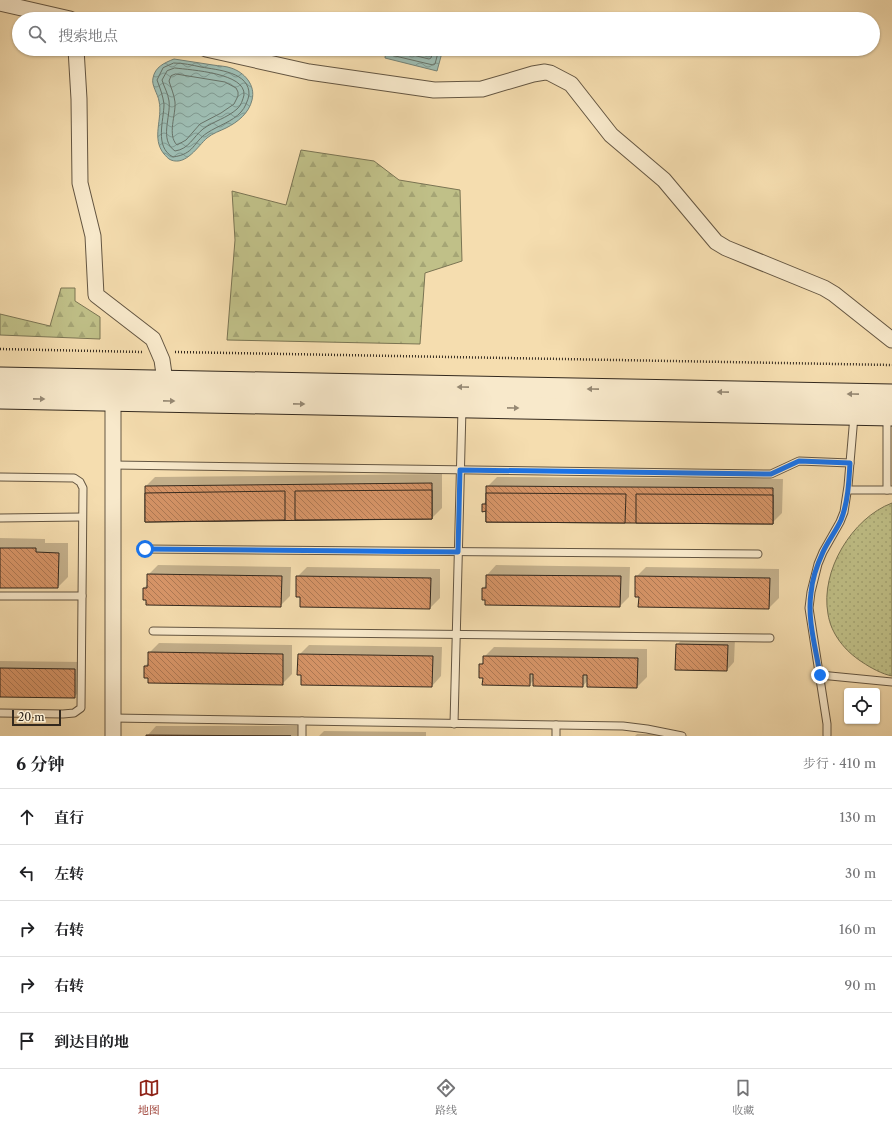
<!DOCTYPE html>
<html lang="zh">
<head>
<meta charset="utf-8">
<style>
  :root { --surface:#fff; --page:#f2f2f2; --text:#202124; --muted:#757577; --line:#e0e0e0; --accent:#8f2418 }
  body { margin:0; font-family:"Libre Caslon Text","Noto Serif SC",serif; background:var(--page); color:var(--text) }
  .controls { position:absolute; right:12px; bottom:12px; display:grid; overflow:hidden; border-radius:4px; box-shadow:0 1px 3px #0004 }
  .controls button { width:36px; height:36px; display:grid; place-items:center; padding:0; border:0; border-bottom:1px solid var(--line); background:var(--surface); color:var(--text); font:20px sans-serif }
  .scale { position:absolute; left:12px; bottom:10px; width:49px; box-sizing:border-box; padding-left:4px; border:2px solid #33291e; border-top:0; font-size:11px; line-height:14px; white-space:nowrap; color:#33291e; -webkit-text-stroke:3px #f8e9cb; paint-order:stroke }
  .stop { position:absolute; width:12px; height:12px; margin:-9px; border:3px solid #1a73e8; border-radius:50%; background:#fff }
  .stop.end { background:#1a73e8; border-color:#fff; box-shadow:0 1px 4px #0008 }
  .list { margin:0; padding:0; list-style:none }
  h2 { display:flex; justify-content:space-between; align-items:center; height:52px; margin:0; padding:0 16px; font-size:17px }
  h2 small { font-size:13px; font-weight:400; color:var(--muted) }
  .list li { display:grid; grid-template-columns:26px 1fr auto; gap:12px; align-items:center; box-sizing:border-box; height:56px; padding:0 16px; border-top:1px solid var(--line) }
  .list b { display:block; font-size:15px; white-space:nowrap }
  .list em { font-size:13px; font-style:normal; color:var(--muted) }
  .icon { flex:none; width:22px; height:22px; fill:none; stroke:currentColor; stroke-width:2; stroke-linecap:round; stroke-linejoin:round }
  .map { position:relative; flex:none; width:892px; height:736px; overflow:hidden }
  .search { position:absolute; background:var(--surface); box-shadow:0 1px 3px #0004; left:12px; right:12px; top:12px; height:44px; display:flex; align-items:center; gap:10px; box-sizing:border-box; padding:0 14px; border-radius:22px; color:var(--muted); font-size:15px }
  .sheet { height:332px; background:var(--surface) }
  nav { display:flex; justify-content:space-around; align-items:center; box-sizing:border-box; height:56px; border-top:1px solid var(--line); background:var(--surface); font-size:11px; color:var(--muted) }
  nav a { display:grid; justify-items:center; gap:2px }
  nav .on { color:var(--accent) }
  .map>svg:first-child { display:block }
</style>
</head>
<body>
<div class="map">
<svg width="892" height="736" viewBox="0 0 892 736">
  <defs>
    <pattern id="grass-dots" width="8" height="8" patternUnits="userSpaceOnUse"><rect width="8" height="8" fill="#c0c088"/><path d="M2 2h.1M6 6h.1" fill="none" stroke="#a5a575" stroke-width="1.8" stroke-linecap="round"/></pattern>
    <pattern id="forest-firs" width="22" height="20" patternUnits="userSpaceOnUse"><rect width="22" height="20" fill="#c0c088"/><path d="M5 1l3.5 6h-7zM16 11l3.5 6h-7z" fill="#a5a575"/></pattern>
    <pattern id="water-waves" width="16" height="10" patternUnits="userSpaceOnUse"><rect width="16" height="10" fill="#9dbbb0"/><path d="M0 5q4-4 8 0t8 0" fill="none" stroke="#81988f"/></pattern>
    <pattern id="building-back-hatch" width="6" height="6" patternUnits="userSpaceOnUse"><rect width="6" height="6" fill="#d69467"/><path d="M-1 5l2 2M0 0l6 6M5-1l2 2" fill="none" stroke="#ae7954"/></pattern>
  </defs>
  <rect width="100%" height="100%" fill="#f5ddaf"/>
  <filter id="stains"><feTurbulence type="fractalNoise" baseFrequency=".005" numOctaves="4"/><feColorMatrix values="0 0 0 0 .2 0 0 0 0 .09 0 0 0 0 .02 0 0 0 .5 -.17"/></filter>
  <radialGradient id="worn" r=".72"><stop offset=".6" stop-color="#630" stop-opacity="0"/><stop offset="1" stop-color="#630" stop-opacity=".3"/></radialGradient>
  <!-- grass -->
  <path fill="url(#grass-dots)" stroke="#7a7453" d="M892 503V676C882 674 871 668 862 662 845 651 831 634 828 614 820 571 852 518 892 503Z"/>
  <!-- forest -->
  <g fill="url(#forest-firs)" stroke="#7a7453">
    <polygon points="301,150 374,161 399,180 460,190 462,261 425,273 420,344 227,340 235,240 232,191 286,205"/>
    <polygon points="61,288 75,288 75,301 100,317 100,339 0,335 0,314 50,326"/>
  </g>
  <!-- water -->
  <g fill="url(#water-waves)" stroke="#738176">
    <polygon points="386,49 443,49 437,71 385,58"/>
    <path d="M174 59C187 61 200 63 213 65 219 66 226 66 231 68 244 72 256 85 252 100 249 113 238 122 226 128 220 131 213 133 207 138 198 146 186 166 171 160 168 159 166 156 164 154 151 138 163 119 159 101 158 94 151 85 153 78 155 67 164 63 174 59Z"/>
  </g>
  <!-- shadow -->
  <g fill="#0003">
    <polygon points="442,474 442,508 432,518 146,486 155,477"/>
    <polygon points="497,477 783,479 782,513 772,523 487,510 483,504 487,500 487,487"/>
    <polygon points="0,538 45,539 45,543 68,543 68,577 58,587 0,587"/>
    <polygon points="158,565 291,567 290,596 280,606 144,588 148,584 148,575"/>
    <polygon points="496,565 630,567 629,597 620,606 483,588 487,584 487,575"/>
    <polygon points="307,567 440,569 440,598 430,608 301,606 301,596 297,577"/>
    <polygon points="646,567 779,569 779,598 769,608 640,596 636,577"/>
    <polygon points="684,637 735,638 734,662 727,670 677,645"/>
    <polygon points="159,643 292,645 292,674 282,684 149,677 145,666 149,662 149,653"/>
    <polygon points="309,645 442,647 441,676 432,686 299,655"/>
    <polygon points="494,647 647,649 647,677 637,687 588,686 588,680 583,686 534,680 529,685 484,677 480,665 484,661 484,657"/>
    <polygon points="0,661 82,662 81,690 74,697 0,696"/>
    <polygon points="156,726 300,726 300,736 147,736"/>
    <polygon points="324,731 426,732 426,736 319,736"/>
    <polygon points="637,734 659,734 659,736 635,736"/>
  </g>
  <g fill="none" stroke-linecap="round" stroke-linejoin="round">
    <!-- shore -->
    <g stroke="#687267" stroke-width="1">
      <polyline points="389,49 389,54 391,55 433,65 435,64 439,49"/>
      <polyline points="394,49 396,51 429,59 431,58 434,49"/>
      <path d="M174 63C183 63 192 65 201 67 218 70 250 72 249 95 248 100 245 108 241 112 232 122 219 125 207 133 193 142 195 154 173 157 154 147 164 120 164 104 163 96 160 88 157 80L163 68Z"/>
      <path d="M175 68C191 70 246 73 244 95 243 99 241 106 237 109 227 118 214 121 203 129 193 137 189 149 175 151 159 140 171 117 169 101 168 93 164 87 162 80L167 71Z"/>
      <path d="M176 74 225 82 236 88 238 92V96L234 104 221 113 200 124 186 140 177 145C167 135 176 115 175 102 174 94 171 88 169 81L171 76Z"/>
    </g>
  </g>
  <!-- building -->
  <g fill="url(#building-back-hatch)" stroke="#33291e">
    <polygon points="432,483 432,519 145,522 145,486"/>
    <polygon points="486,486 773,488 773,524 486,522 486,511 482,512 482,504 486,504"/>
    <polygon points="432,490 432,519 295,520 295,491"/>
    <polygon points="285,491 285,520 145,522 145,493"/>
    <polygon points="486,493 626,494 625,523 486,522"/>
    <polygon points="636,494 773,495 773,524 636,523"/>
    <polygon points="0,548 36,548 36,552 59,553 58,588 0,588"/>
    <polygon points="147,574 282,576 281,607 146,605 146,600 143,600 143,588 147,588"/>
    <polygon points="486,575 621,576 620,607 485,605 485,600 482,600 482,588 486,588"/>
    <polygon points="296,576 431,578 430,609 300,607 300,597 296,597"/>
    <polygon points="635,576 770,578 769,609 638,607 639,597 635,597"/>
    <polygon points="676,644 728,645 727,671 675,670"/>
    <polygon points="148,652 283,654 283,685 148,683 148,678 144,678 144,666 148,666"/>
    <polygon points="298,654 433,656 432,687 301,685 301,675 297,675"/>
    <polygon points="483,656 638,658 637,688 587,687 587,675 583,675 583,687 533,686 533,674 530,674 530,686 482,685 483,678 479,678 479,664 483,664"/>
    <polygon points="0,668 75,669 75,698 0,697"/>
    <polygon points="146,735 291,736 146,736"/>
  </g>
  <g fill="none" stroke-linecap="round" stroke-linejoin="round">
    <defs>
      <g id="service">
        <polyline points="113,465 771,474 799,461 850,463"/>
        <polyline points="0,477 74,478 80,482 83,488 81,708 74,713 63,714 0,713"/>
        <polyline points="848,490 892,490"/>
        <polyline points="887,490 887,417"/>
        <polyline points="0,518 82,517"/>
        <polyline points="145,549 758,554"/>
        <polyline points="0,596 82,596"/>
        <polyline points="153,631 770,638"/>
        <polyline points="820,675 892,682"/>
        <polyline points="113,718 623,726 647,729 682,736"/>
        <polyline points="454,724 462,408"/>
        <polyline points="556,725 556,736"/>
        <polyline points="827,735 827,724 809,608 811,592 818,564 823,552 840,522 844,512 848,486 854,416"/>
        <polyline points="302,736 302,721"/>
      </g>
      <g id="minor">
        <polyline points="0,3 70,19"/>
        <polyline points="76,49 79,99 80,183 93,236 96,295 153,339 162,360 165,381"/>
        <polyline points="206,49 309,72 434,90 482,89 533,74 545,72 550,73 571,84 611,135 664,180 716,242 726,248 824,288 834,294 892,340"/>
        <polyline points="113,400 113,736"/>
      </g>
      <g id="secondary">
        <polyline points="0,378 892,395"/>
        <polyline points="0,398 892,415"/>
      </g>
    </defs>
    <!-- service casing -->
    <use href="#service" stroke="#645642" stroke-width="9"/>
    <!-- minor casing -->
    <use href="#minor" stroke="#645642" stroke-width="17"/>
    <!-- secondary casing -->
    <use href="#secondary" stroke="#33291e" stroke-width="23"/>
    <!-- path -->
    <g stroke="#33291e" stroke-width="2.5" stroke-dasharray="1 2" stroke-linecap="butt">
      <polyline points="0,349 142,352"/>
      <polyline points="175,352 892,365"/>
    </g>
    <!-- service -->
    <use href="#service" stroke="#f8e9cb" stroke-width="7"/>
    <!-- minor -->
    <use href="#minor" stroke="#f8e9cb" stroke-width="15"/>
    <!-- secondary -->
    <use href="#secondary" stroke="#f8e9cb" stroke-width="21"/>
  </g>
  <!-- one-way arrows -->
  <defs><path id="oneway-solid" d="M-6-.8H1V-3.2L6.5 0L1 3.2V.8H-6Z"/></defs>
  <g fill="#968974">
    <use href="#oneway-solid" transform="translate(463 387) rotate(-179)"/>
    <use href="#oneway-solid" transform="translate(593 389) rotate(-179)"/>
    <use href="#oneway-solid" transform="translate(723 392) rotate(-179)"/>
    <use href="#oneway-solid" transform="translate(853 394) rotate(-179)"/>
    <use href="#oneway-solid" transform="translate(39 399) rotate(1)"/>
    <use href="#oneway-solid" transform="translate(169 401) rotate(1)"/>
    <use href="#oneway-solid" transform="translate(299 404) rotate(1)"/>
    <use href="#oneway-solid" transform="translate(513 408) rotate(1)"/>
  </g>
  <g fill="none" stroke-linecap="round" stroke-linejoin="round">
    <!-- route -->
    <path stroke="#1a73e8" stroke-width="5" d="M145 549 458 552 460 470 771 474 799 461 850 463C849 482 848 502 841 520 836 531 828 541 823 552 817 565 812 579 811 593 807 619 816 649 820 675"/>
  </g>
  <rect width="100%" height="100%" filter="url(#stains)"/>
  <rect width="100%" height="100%" fill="url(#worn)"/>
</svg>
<div class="controls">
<button><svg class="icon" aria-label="locate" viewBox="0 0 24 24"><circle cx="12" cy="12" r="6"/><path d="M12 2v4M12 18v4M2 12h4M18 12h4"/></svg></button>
</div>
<div class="scale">20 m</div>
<div class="stop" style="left:145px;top:549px"></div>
<div class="stop end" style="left:820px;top:675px"></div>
<div class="search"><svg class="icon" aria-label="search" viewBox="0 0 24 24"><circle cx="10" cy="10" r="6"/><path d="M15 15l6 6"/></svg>搜索地点</div>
</div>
<section class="sheet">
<h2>6 分钟<small>步行 · 410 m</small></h2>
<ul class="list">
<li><svg class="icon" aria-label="ahead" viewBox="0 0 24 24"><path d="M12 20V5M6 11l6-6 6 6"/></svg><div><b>直行</b></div><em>130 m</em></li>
<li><svg class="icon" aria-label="left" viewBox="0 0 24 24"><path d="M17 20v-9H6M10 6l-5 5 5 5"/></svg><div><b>左转</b></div><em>30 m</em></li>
<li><svg class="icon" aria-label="right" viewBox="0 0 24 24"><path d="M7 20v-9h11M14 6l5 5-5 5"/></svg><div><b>右转</b></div><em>160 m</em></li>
<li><svg class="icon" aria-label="right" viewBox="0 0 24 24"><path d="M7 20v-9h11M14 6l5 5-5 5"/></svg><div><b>右转</b></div><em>90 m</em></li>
<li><svg class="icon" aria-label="arrive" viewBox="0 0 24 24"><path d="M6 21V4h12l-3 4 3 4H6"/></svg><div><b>到达目的地</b></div></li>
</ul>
</section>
<nav>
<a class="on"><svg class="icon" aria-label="map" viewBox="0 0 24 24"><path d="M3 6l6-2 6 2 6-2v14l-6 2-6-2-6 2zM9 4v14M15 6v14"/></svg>地图</a>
<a><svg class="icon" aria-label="directions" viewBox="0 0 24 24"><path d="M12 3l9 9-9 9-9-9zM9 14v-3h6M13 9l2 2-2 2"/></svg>路线</a>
<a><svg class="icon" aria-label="saved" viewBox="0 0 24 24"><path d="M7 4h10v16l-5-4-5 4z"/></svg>收藏</a>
</nav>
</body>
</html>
